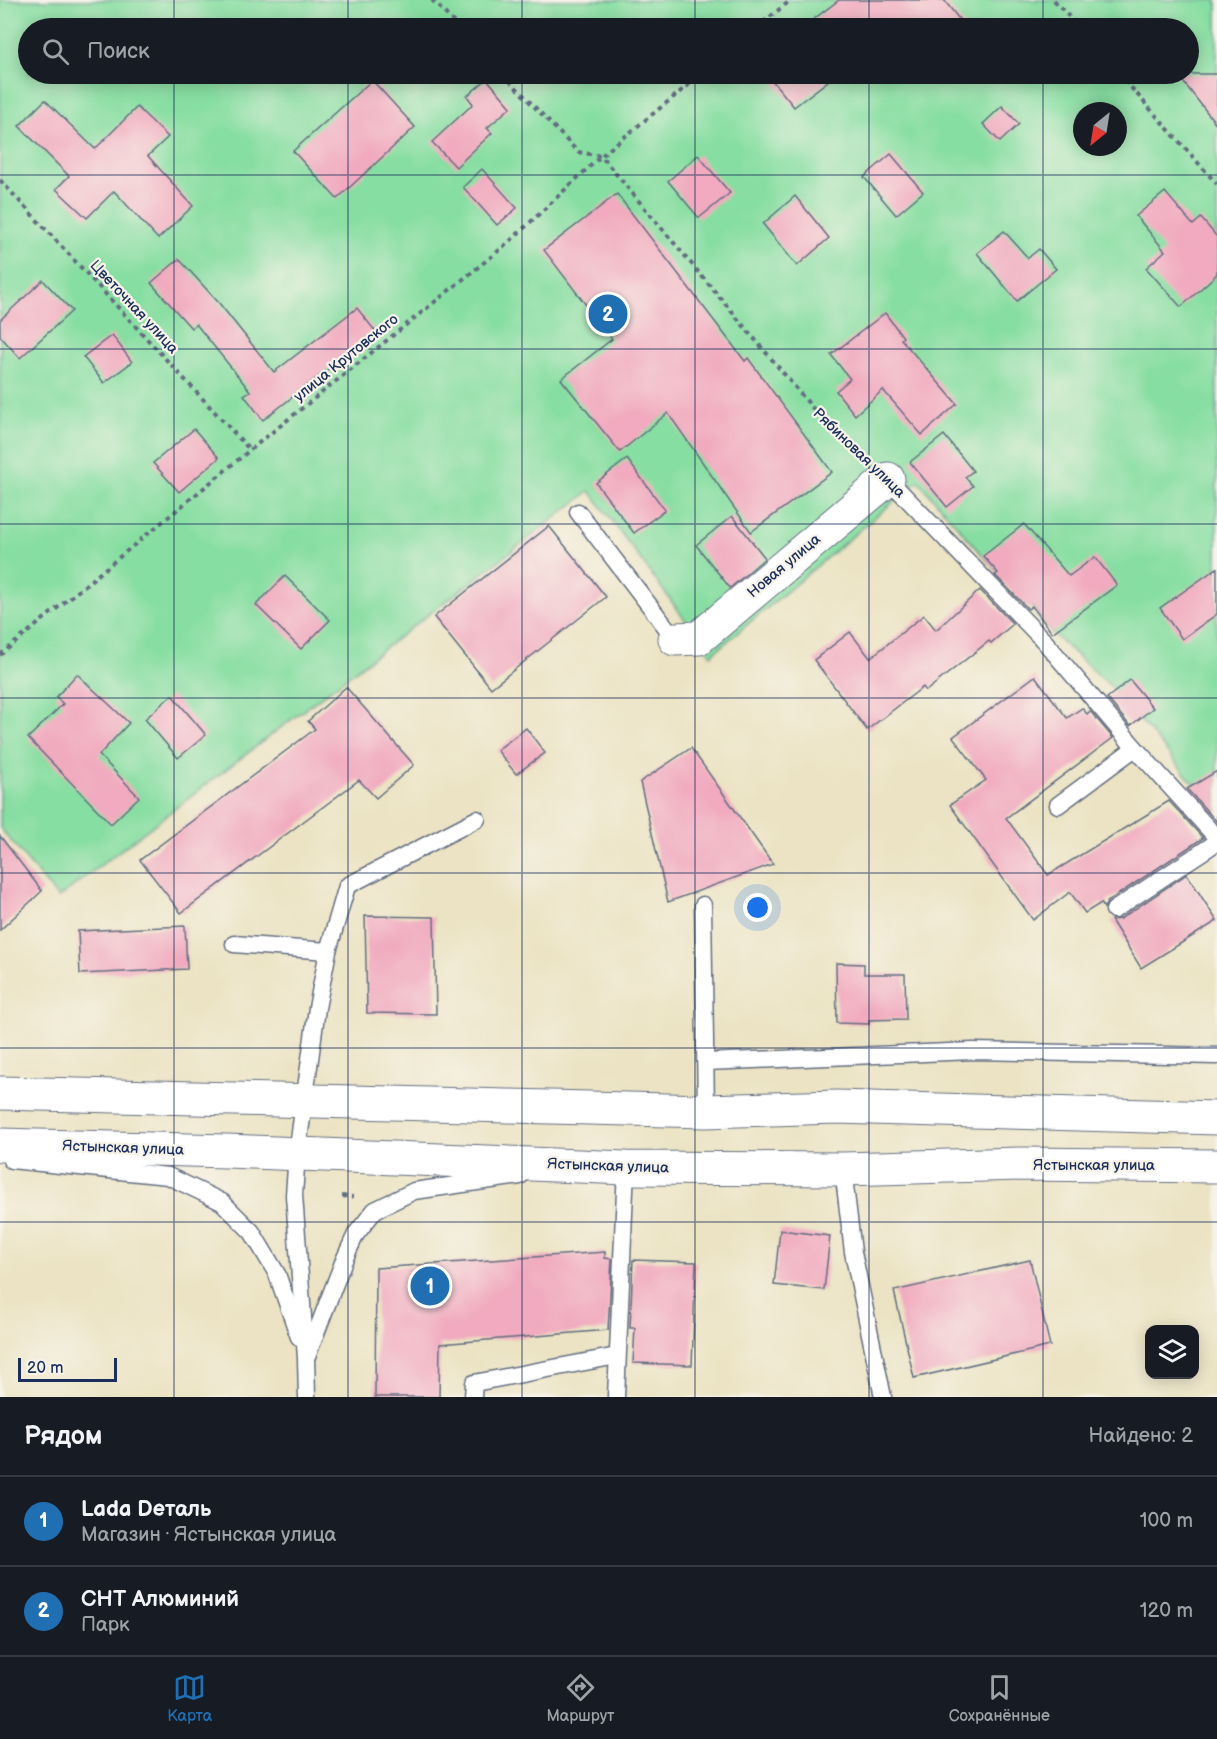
<!DOCTYPE html>
<html lang="ru">
<head>
<meta charset="utf-8">
<style>
  :root { --surface:#171b24; --page:#242831; --text:#f1f3f6; --muted:#9ea1a6; --line:#363941; --accent:#1f6fb2 }
  body { margin:0; font-family:"Balsamiq Sans",sans-serif; background:var(--page); color:var(--text) }
  .controls { position:absolute; right:18px; bottom:18px; display:grid; overflow:hidden; border-radius:12px; box-shadow:0 3px 15px #0003 }
  .controls button { width:54px; height:54px; display:grid; place-items:center; padding:0; border:0; border-bottom:2px solid var(--line); background:var(--surface); color:var(--text); font:30px sans-serif }
  .compass { position:absolute; left:1073px; top:102px; width:54px; height:54px; border-radius:50%; background:var(--surface); box-shadow:0 3px 15px #0003; rotate:210deg }
  .scale { position:absolute; left:18px; bottom:15px; width:99px; box-sizing:border-box; padding-left:6px; border:3px solid #1b2f5e; border-top:0; font-size:16px; line-height:21px; white-space:nowrap; color:#1b2f5e; -webkit-text-stroke:4px #f7f3e8; paint-order:stroke }
  .you { position:absolute; left:758px; top:908px; width:21px; height:21px; margin:-15px; border:4px solid #fff; border-radius:50%; background:#1a73e8; box-shadow:0 0 0 9px #1a73e833 }
  .badge { display:grid; place-items:center; width:39px; height:39px; border-radius:50%; background:var(--accent); color:#fff; font-size:20px; font-weight:700 }
  .pin { position:absolute; translate:-50% -50%; border:3px solid #fff; box-shadow:0 2px 6px #0006 }
  .list { margin:0; padding:0; list-style:none }
  h2 { display:flex; justify-content:space-between; align-items:center; height:78px; margin:0; padding:0 24px; font-size:26px }
  h2 small { font-size:20px; font-weight:400; color:var(--muted) }
  .list li { display:grid; grid-template-columns:39px 1fr auto; gap:18px; align-items:center; box-sizing:border-box; height:90px; padding:0 24px; border-top:2px solid var(--line) }
  .list b { display:block; font-size:22px; white-space:nowrap }
  .list p { margin:0; font-size:20px; white-space:nowrap; color:var(--muted) }
  .list em { font-size:20px; font-style:normal; color:var(--muted) }
  .icon { flex:none; width:33px; height:33px; fill:none; stroke:currentColor; stroke-width:2; stroke-linecap:round; stroke-linejoin:round }
  .map { position:relative; flex:none; width:1217px; height:1397px; overflow:hidden }
  .search { position:absolute; background:var(--surface); box-shadow:0 3px 15px #0003; left:18px; right:18px; top:18px; height:66px; display:flex; align-items:center; gap:15px; box-sizing:border-box; padding:0 21px; border-radius:33px; color:var(--muted); font-size:22px }
  .sheet { height:258px; background:var(--surface) }
  nav { display:flex; justify-content:space-around; align-items:center; box-sizing:border-box; height:84px; border-top:2px solid var(--line); background:var(--surface); font-size:16px; color:var(--muted) }
  nav a { display:grid; justify-items:center; gap:3px }
  nav .on { color:var(--accent) }
  .map>svg:first-child { display:block }
</style>
</head>
<body>
<div class="map">
<svg width="1217" height="1397" viewBox="0 0 1217 1397">
  <rect width="100%" height="100%" fill="#f7f3e8"/>
  <filter id="ink" filterUnits="userSpaceOnUse"><feTurbulence type="fractalNoise" baseFrequency=".0167" numOctaves="2"/><feDisplacementMap in="SourceGraphic" scale="12" xChannelSelector="R" yChannelSelector="G"/><feConvolveMatrix kernelMatrix="1 2 1 2 8 2 1 2 1" color-interpolation-filters="sRGB"/></filter>
  <filter id="wash" filterUnits="userSpaceOnUse"><feTurbulence type="fractalNoise" baseFrequency=".008" numOctaves="4" result="noise"/><feDisplacementMap in="SourceGraphic" scale="24" xChannelSelector="R" yChannelSelector="G"/><feGaussianBlur stdDeviation="1.35" result="paint"/><feColorMatrix in="noise" values="0 0 0 0 0 0 0 0 0 0 0 0 0 0 0 0 0 1.4 0 .05"/><feComposite in="paint" operator="in"/></filter>
  <g filter="url(#wash)">
    <rect width="100%" height="100%" fill="#ebe3c3"/>
    <!-- green -->
    <path fill="#87dea2" stroke="#518680" stroke-width="1.5" fill-rule="evenodd" d="M0 0H1217V812L1116 691 1052 633 1030 605 1023 602 918 481 711 655 590 491 58 898 0 828ZM28 28H1188V74H28ZM1082 111H1118V147H1082Z"/>
    <g id="blocks">
      <!-- building -->
      <g fill="#f1aabf">
        <polygon points="839,0 944,0 966,28 802,28"/>
        <polygon points="767,74 837,74 794,107"/>
        <polygon points="1177,74 1217,74 1217,125"/>
        <polygon points="487,79 511,107 487,128 492,133 456,167 432,142 473,104 467,96"/>
        <polygon points="372,80 415,127 337,199 293,151"/>
        <polygon points="45,100 95,149 137,107 168,137 148,156 193,206 158,239 114,191 87,218 56,189 69,176 19,126"/>
        <polygon points="1002,106 1019,124 1000,142 983,124"/>
        <polygon points="891,154 923,192 896,215 864,177"/>
        <polygon points="698,155 730,193 699,218 668,181"/>
        <polygon points="482,169 517,208 497,225 463,187"/>
        <polygon points="1165,192 1193,225 1201,218 1217,237 1217,274 1181,307 1146,268 1165,251 1136,216"/>
        <polygon points="617,194 745,361 748,358 832,472 751,532 668,413 620,452 561,379 612,339 544,250"/>
        <polygon points="795,196 829,238 797,266 763,224"/>
        <polygon points="1004,231 1028,258 1039,249 1056,269 1017,301 977,253"/>
        <polygon points="179,259 219,303 274,372 357,308 376,332 263,420 244,395 250,391 196,324 191,328 151,283"/>
        <polygon points="43,280 72,311 20,358 0,336 0,320"/>
        <polygon points="885,313 903,337 901,339 957,404 922,435 883,390 855,415 836,391 850,379 831,355"/>
        <polygon points="112,335 132,362 104,383 83,357"/>
        <polygon points="194,429 219,458 179,492 153,463"/>
        <polygon points="944,435 973,471 965,477 973,486 947,507 910,462"/>
        <polygon points="627,459 665,510 634,533 596,483"/>
        <polygon points="732,516 765,558 730,588 696,545"/>
        <polygon points="1024,524 1069,576 1095,557 1117,585 1052,633 1032,606 1028,609 995,575 998,573 983,556"/>
        <polygon points="549,526 606,597 491,688 434,617"/>
        <polygon points="1217,568 1217,614 1182,639 1160,608"/>
        <polygon points="285,576 330,620 301,649 256,605"/>
        <polygon points="980,590 1013,624 991,643 989,641 926,691 923,687 867,730 814,660 850,632 870,658 924,615 936,630"/>
        <polygon points="77,674 129,723 99,755 139,797 111,824 28,738 63,704 56,697"/>
        <polygon points="1035,676 1067,718 1082,708 1087,714 1090,711 1113,738 1006,818 1048,875 1169,801 1203,838 1108,901 1104,908 1101,903 1085,913 1070,892 1033,920 950,805 986,780 953,737"/>
        <polygon points="1130,680 1153,708 1130,726 1107,698"/>
        <polygon points="346,687 414,765 376,798 359,780 181,913 140,860 315,729 308,721"/>
        <polygon points="172,695 206,735 178,758 145,719"/>
        <polygon points="526,728 545,753 516,774 497,750"/>
        <polygon points="691,748 773,864 668,902 640,782"/>
        <polygon points="1217,771 1217,822 1187,789"/>
        <polygon points="0,836 42,891 0,930"/>
        <polygon points="1187,874 1217,921 1141,968 1111,920 1120,919"/>
        <polygon points="365,916 434,917 436,1014 367,1013"/>
        <polygon points="185,926 187,969 80,974 78,931"/>
        <polygon points="836,963 864,964 864,974 905,974 906,1019 869,1020 869,1024 837,1023"/>
        <polygon points="780,1230 830,1236 824,1290 774,1285"/>
        <polygon points="605,1252 605,1258 612,1259 608,1330 440,1344 439,1397 375,1397 376,1268"/>
        <polygon points="633,1260 696,1262 692,1365 633,1363 635,1328 630,1328"/>
        <polygon points="1030,1260 1050,1346 914,1378 894,1291"/>
      </g>
    </g>
  </g>
  <g filter="url(#ink)">
    <use href="#blocks" fill-opacity="0" stroke="#646e81" stroke-width="1.5"/>
    <g fill="none" stroke-linecap="round" stroke-linejoin="round">
      <defs>
        <g id="lane">
          <polyline points="888,479 1045,642 1135,748 1217,838"/>
          <polyline points="578,512 675,639"/>
          <polyline points="1058,805 1135,748"/>
          <polyline points="703,905 706,1111"/>
          <polyline points="1114,910 1217,842"/>
          <polyline points="234,944 328,951"/>
          <polyline points="706,1062 973,1051 1217,1056"/>
          <polyline points="11,1160 168,1176 222,1202 252,1232 277,1274 299,1337"/>
          <polyline points="843,1169 853,1252 883,1397"/>
          <polyline points="308,1354 344,1260 356,1234 375,1210 414,1191 520,1176"/>
          <polyline points="307,1397 306,1358 294,1195 297,1154 317,1008 328,951 347,886 477,819"/>
          <polyline points="473,1397 474,1383 617,1356"/>
          <polyline points="616,1397 626,1168"/>
        </g>
        <polyline id="street" points="675,639 699,638 888,479"/>
        <g id="primary">
          <polyline points="0,1093 706,1111 837,1107 1217,1118"/>
          <polyline points="0,1145 227,1151 626,1168 843,1169 1020,1164 1217,1166"/>
        </g>
      </defs>
      <!-- lane casing -->
      <use href="#lane" stroke="#646e81" stroke-width="19"/>
      <!-- street casing -->
      <use href="#street" stroke="#646e81" stroke-width="35"/>
      <!-- primary casing -->
      <use href="#primary" stroke="#646e81" stroke-width="35"/>
      <!-- path -->
      <g stroke="#646e81" stroke-width="4" stroke-dasharray="4.5 4.5" stroke-linecap="butt">
        <polyline points="432,0 459,28"/>
        <polyline points="1054,0 1079,28"/>
        <polyline points="756,28 791,0"/>
        <polyline points="503,74 578,152 601,156 826,424 863,457"/>
        <polyline points="1119,74 1217,184"/>
        <polyline points="0,180 250,450"/>
        <polyline points="0,655 250,450 507,244 601,156 702,74"/>
        <polyline points="342,1196 353,1197"/>
      </g>
      <!-- lane -->
      <use href="#lane" stroke="#fff" stroke-width="16"/>
      <!-- street -->
      <use href="#street" stroke="#fff" stroke-width="33"/>
      <!-- primary -->
      <use href="#primary" stroke="#fff" stroke-width="33"/>
    </g>
  </g>
  <!-- grid -->
  <path fill="none" stroke="#1b2f5e" stroke-width="1.5" stroke-opacity="0.55" d="M174 0V28M348 0V28M522 0V28M695 0V28M869 0V28M1043 0V28M174 74V1397M348 74V1397M522 74V1397M695 74V1397M869 74V1397M1043 74V1397M0 175H1217M0 349H1217M0 524H1217M0 698H1217M0 873H1217M0 1048H1217M0 1222H1217"/>
  <g text-anchor="middle" dominant-baseline="central" stroke-width="4.5" stroke-linejoin="round" paint-order="stroke">
    <!-- street labels -->
    <g font-size="15" fill="#1b2f5e" stroke="#f7f3e8">
      <text transform="translate(134 307) rotate(47)">Цветочная улица</text>
      <text transform="translate(346 358) rotate(-39)">улица Крутовского</text>
      <text transform="translate(859 453) rotate(44)">Рябиновая улица</text>
      <text transform="translate(784 566) rotate(-40)">Новая улица</text>
      <text transform="translate(123 1148) rotate(2)">Ястынская улица</text>
      <text x="1094" y="1165">Ястынская улица</text>
      <text transform="translate(608 1166) rotate(2)">Ястынская улица</text>
    </g>
  </g>
</svg>
<div class="controls">
<button><svg class="icon" aria-label="layers" viewBox="0 0 24 24"><path d="M12 4l9 5-9 5-9-5zM3 14l9 5 9-5"/></svg></button>
</div>
<svg class="compass" viewBox="-18 -18 36 36"><path d="M0-13l5 13h-10z" fill="#e53935"/><path d="M0 13l5-13h-10z" fill="#9ea1a6"/></svg>
<div class="scale">20 m</div>
<div class="you"></div>
<div class="pin badge" style="left:430px;top:1286px">1</div>
<div class="pin badge" style="left:608px;top:314px">2</div>
<div class="search"><svg class="icon" aria-label="search" viewBox="0 0 24 24"><circle cx="10" cy="10" r="6"/><path d="M15 15l6 6"/></svg>Поиск</div>
</div>
<section class="sheet">
<h2>Рядом<small>Найдено: 2</small></h2>
<ul class="list">
<li><span class="badge">1</span><div><b>Lada Dеталь</b><p>Магазин · Ястынская улица</p></div><em>100 m</em></li>
<li><span class="badge">2</span><div><b>СНТ Алюминий</b><p>Парк</p></div><em>120 m</em></li>
</ul>
</section>
<nav>
<a class="on"><svg class="icon" aria-label="map" viewBox="0 0 24 24"><path d="M3 6l6-2 6 2 6-2v14l-6 2-6-2-6 2zM9 4v14M15 6v14"/></svg>Карта</a>
<a><svg class="icon" aria-label="directions" viewBox="0 0 24 24"><path d="M12 3l9 9-9 9-9-9zM9 14v-3h6M13 9l2 2-2 2"/></svg>Маршрут</a>
<a><svg class="icon" aria-label="saved" viewBox="0 0 24 24"><path d="M7 4h10v16l-5-4-5 4z"/></svg>Сохранённые</a>
</nav>
</body>
</html>
